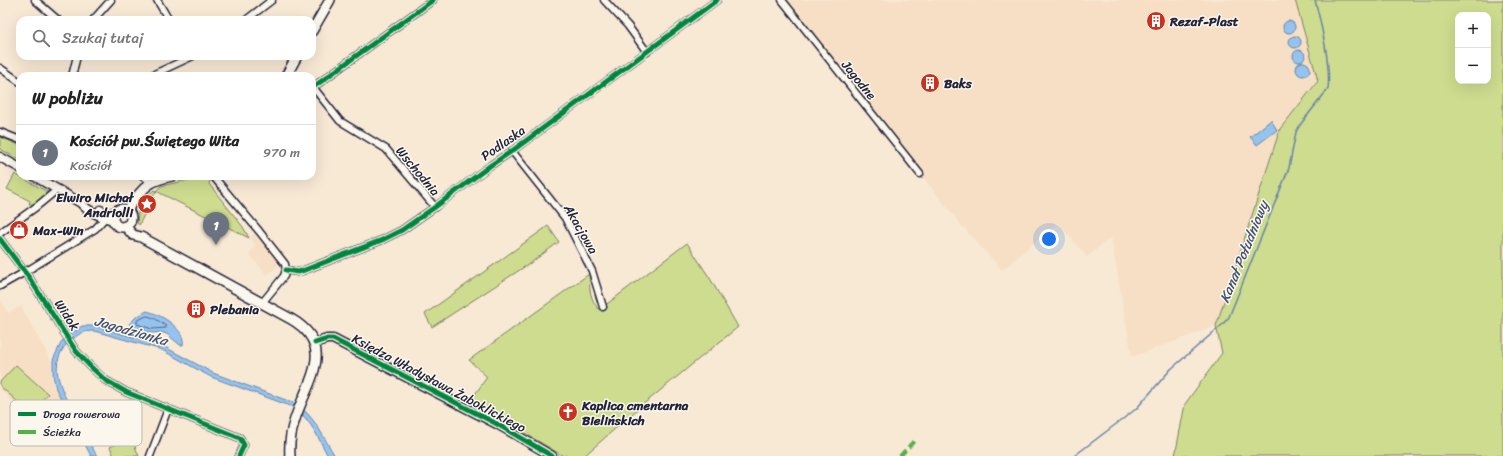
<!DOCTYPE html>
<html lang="pl">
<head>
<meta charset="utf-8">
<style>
  :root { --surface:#fff; --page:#f6f6f6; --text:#222; --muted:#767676; --line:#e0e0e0; --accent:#b45309 }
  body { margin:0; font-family:Sriracha,sans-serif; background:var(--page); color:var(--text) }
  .controls { position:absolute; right:12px; top:12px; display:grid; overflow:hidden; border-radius:8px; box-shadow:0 4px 16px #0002 }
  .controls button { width:36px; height:36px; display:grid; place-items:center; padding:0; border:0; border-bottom:1px solid var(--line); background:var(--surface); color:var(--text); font:20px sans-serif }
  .you { position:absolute; left:1049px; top:239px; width:14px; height:14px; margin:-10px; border:3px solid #fff; border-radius:50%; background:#1a73e8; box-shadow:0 0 0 6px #1a73e833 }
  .badge { display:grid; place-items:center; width:26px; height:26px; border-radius:50%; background:var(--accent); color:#fff; font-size:13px; font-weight:700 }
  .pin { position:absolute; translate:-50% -33px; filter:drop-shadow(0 1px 2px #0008) }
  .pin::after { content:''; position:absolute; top:21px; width:14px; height:12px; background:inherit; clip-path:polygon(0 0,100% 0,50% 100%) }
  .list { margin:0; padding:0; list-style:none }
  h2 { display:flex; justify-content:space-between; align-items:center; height:52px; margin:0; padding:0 16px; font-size:17px }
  h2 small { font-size:13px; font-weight:400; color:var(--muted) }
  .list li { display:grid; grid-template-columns:26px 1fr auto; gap:12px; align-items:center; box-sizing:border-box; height:56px; padding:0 16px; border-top:1px solid var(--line) }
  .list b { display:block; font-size:15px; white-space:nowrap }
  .list p { margin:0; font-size:13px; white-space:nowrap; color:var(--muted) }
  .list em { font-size:13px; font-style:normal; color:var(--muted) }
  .icon { flex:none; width:22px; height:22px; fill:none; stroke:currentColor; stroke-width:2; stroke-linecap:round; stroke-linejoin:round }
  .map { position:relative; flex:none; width:1503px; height:456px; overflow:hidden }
  .search { position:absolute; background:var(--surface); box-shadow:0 4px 16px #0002; left:16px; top:16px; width:300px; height:44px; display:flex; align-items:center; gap:10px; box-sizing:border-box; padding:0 14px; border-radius:12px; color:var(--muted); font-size:15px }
  .panel { position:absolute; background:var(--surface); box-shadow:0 4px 16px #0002; left:16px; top:72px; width:300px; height:108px; border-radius:12px }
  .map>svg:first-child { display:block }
</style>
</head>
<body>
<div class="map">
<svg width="1503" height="456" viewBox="0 0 1503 456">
  <rect width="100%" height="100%" fill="#f8e9d5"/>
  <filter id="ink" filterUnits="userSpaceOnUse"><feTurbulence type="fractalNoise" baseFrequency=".025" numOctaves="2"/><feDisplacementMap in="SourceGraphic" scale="8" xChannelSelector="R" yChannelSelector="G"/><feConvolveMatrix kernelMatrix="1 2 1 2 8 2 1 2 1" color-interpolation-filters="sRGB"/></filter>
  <g filter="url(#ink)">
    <!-- built -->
    <g fill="#f6dfc5">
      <polygon points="782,0 1295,0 1318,81 1280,129 1216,326 1132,357 1111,237 1087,257 1058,223 1002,270 962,226"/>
      <polygon points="259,231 283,262 267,275 249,254 255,246 250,236"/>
      <polygon points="0,299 8,313 21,306 51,361 51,374 54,387 68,413 52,440 0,390"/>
    </g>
    <!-- green -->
    <g fill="#cedc8f" stroke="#787f65" fill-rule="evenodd">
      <path d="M1295 0H1503V456H1175L1185 404 1222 353 1216 326 1280 129 1318 81ZM1458 15H1488V81H1458Z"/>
      <polygon points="0,137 20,145 20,160 0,149"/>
      <polygon points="15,174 46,191 48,192 47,194 34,204 29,204 30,201 7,189"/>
      <polygon points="202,177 207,178 210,181 209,184 243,227 249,238 156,191 139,225 137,223 139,205 154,190 156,191 161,186"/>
      <polygon points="548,226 559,242 532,262 432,327 425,314"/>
      <path d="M687 243 711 280 738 327 640 407 584 456H563L486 410 469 403 487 377 469 360 589 274C590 290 589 297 599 310Z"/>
      <polygon points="16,365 48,394 30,413 0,386 0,382"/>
      <polygon points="131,437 139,456 114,456 110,447"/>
    </g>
    <!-- water -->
    <g fill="#95c3ef" stroke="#6783a7">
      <circle cx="1289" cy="27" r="6"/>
      <circle cx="1295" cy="42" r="6"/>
      <circle cx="1299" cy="56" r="6"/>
      <circle cx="1303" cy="69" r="7"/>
      <polygon points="1271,120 1277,130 1257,145 1250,137"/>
      <path d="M147 311C160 314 186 329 183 345H180L167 334 161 332 152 333 140 330 129 324 136 317Z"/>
      <path d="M82 326H95L163 346 213 373 294 403C314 414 323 437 335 456H328C318 438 311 419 293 407L211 377 162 350 94 331C82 331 79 334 70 341 60 348 55 365 58 376 63 400 85 434 97 456H91L56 389 53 375V360L62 341Z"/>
    </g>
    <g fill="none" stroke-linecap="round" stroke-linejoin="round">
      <!-- shore -->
      <path stroke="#506283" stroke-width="1" d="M147 316C154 317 160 322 166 326V328L152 329 137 324V321Z"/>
      <!-- stream -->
      <path stroke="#6783a7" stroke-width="1.5" d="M1074 456 1136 409 1171 369 1222 325 1229 317 1289 168 1296 132 1300 125 1328 89C1331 67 1321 22 1315 0"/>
      <defs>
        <g id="minor">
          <polyline points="35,0 58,20"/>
          <polyline points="157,0 169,20"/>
          <polyline points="604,0 628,26 647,52"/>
          <polyline points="782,0 920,174"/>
          <polyline points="93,20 111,0"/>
          <polyline points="246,20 272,0"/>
          <polyline points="0,68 20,82"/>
          <polyline points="72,76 77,56"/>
          <polyline points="150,76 193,56"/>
          <polyline points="313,87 340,121 386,149 435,207"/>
          <polyline points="312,88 433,0"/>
          <polyline points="0,132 20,140"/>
          <polyline points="512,151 565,218 592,271 603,307"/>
          <polyline points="143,176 151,182"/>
          <polyline points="213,176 259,231 285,264 286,270 284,276 262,303"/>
          <polyline points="0,233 36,207 58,189"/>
          <polyline points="0,239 30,279 76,351 90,366 105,380 126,392 240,438 244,445 239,456"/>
          <polyline points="286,270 298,272 302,271 382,240 402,230 435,207 491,165 512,151 717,0"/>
          <polyline points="0,286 25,272 95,229 105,218"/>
          <polyline points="150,456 168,409"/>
        </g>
        <g id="tertiary">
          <polyline points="0,157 20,168"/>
          <path d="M34 176 81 203C88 212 102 217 113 220"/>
          <polyline points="100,210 105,213 114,213"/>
          <polyline points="315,343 327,339 333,339 497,424 552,456"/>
        </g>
        <g id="secondary">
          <polyline points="312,31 330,0"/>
          <polyline points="286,76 297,56"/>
          <circle cx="122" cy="218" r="9"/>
          <path d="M128 211C129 205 132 203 136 198 147 183 154 180 172 176"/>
          <path d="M125 226 133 235 141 237 291 319C338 346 307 382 295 419 291 431 289 444 290 456"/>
        </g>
      </defs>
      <!-- minor casing -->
      <use href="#minor" stroke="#22223b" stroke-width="9"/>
      <!-- tertiary casing -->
      <use href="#tertiary" stroke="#22223b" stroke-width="11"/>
      <!-- secondary casing -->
      <use href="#secondary" stroke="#22223b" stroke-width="12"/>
      <!-- minor -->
      <use href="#minor" stroke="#fbf7ec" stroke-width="6"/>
      <!-- tertiary -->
      <use href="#tertiary" stroke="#fbf7ec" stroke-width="8"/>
      <!-- secondary -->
      <use href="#secondary" stroke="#fbf7ec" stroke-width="9"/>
      <!-- quiet -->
      <polyline stroke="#55b146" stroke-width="4" stroke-dasharray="8 4" stroke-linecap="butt" points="900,456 914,441"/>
      <defs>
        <g id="cycleway">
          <polyline points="312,88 433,0"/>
          <polyline points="0,239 30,279 76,351 90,366 105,380 126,392 240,438 244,445 239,456"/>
          <polyline points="286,270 298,272 302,271 382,240 402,230 435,207 491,165 512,151 717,0"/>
          <polyline points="315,343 327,339 333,339 497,424 552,456"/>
        </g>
      </defs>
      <!-- cycleway casing -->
      <use href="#cycleway" stroke="#fbf7ec" stroke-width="8"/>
      <!-- cycleway -->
      <use href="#cycleway" stroke="#00873e" stroke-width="5"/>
    </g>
  </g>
  <!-- icons -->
  <defs>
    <symbol id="building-disc" viewBox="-11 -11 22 22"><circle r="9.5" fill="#c8321e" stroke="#fbf7ec"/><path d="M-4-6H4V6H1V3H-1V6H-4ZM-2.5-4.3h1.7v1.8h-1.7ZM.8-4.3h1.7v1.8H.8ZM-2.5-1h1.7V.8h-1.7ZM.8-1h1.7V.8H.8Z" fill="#fff"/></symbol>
    <symbol id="sight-disc" viewBox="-11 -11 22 22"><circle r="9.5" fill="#c8321e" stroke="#fbf7ec"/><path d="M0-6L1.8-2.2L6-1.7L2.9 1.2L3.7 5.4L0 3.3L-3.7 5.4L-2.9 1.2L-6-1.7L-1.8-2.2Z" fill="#fff"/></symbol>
    <symbol id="shop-disc" viewBox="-11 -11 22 22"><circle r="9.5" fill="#c8321e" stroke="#fbf7ec"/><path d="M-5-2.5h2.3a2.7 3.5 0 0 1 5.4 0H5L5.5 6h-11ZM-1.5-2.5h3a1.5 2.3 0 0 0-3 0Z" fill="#fff"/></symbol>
    <symbol id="church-disc" viewBox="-11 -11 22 22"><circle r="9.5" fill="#c8321e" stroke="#fbf7ec"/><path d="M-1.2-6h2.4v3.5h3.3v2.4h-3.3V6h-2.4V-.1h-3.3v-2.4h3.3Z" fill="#fff"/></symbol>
  </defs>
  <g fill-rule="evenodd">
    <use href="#building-disc" x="1145" y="10" width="22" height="22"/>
    <use href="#building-disc" x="919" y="72" width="22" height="22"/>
    <use href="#sight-disc" x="136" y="193" width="22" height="22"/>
    <use href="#shop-disc" x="8" y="219" width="22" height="22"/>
    <use href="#building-disc" x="185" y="298" width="22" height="22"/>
    <use href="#church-disc" x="557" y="401" width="22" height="22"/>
  </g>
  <g text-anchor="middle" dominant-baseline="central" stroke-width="3" stroke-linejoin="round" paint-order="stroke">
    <!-- poi labels -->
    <g font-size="13" font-weight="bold" fill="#22223b" stroke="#fbf7ec" text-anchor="start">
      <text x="1170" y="21">Rezaf-Plast</text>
      <text x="944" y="83">Baks</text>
      <text x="133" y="197" text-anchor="end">Elwiro Michał<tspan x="133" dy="15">Andriolli</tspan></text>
      <text x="33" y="230">Max-Win</text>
      <text x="210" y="309">Plebania</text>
      <text x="582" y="405">Kaplica cmentarna<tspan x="582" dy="15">Bielińskich</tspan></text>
    </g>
    <!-- street labels -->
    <g font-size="13" fill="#22223b" stroke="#fbf7ec">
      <text transform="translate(859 80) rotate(51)">Jagodne</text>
      <text transform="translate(503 143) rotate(-35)">Podlaska</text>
      <text transform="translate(418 171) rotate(50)">Wschodnia</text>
      <text transform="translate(581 229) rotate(60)">Akacjowa</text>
      <text transform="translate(67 315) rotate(57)">Widok</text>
      <text transform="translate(439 383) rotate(28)">Księdza Władysława Żaboklickiego</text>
    </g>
    <!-- water labels -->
    <g font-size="14" font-style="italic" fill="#445271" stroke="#fbf7ec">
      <text transform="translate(1244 252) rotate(-68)">Kanał Południowy</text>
      <text transform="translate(131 331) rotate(16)">Jagodzianka</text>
    </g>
  </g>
  <!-- legend -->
  <rect x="10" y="400" width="132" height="46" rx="6" fill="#fbf7ec" stroke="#bab7b7" stroke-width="1"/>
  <rect x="18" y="412" width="18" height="4" fill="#00873e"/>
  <rect x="18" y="430" width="18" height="4" fill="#55b146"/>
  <g font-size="11" fill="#22223b">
    <text x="43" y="418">Droga rowerowa</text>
    <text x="43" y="436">Ścieżka</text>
  </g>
</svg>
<div class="controls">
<button>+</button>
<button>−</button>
</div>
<div class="you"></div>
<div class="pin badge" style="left:216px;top:245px;background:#6b7280">1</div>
<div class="search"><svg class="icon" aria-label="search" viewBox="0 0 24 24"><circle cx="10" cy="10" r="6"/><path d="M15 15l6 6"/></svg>Szukaj tutaj</div>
<section class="panel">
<h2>W pobliżu<small></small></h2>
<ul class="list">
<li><span class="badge" style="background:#6b7280">1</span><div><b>Kościół pw.Świętego Wita</b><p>Kościół</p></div><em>970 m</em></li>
</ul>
</section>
</div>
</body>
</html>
